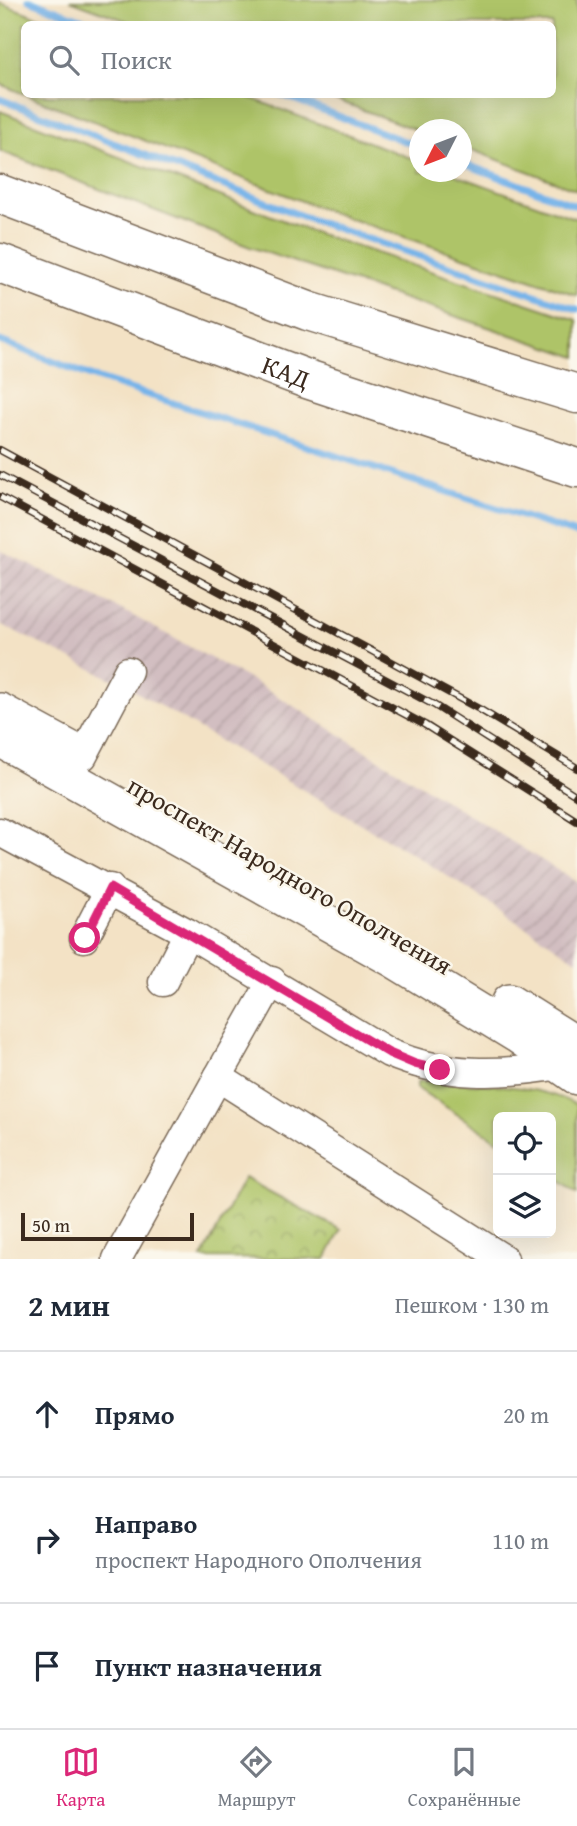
<!DOCTYPE html>
<html lang="ru">
<head>
<meta charset="utf-8">
<style>
  :root { --surface:#fff; --page:#f6f6f7; --text:#1f2937; --muted:#747a83; --line:#e0e1e3; --accent:#db2777 }
  body { margin:0; font-family:"Gentium Book Plus",serif; background:var(--page); color:var(--text) }
  .controls { position:absolute; right:21px; bottom:21px; display:grid; overflow:hidden; border-radius:10px; box-shadow:0 7px 28px #0002 }
  .controls button { width:63px; height:63px; display:grid; place-items:center; padding:0; border:0; border-bottom:2px solid var(--line); background:var(--surface); color:var(--text); font:35px sans-serif }
  .compass { position:absolute; left:409px; top:119px; width:63px; height:63px; border-radius:50%; background:var(--surface); box-shadow:0 7px 28px #0002; rotate:228deg }
  .scale { position:absolute; left:21px; bottom:18px; width:173px; box-sizing:border-box; padding-left:7px; border:4px solid #3b2a1e; border-top:0; font-size:19px; line-height:24px; white-space:nowrap; color:#3b2a1e; -webkit-text-stroke:5px #fbf7ec; paint-order:stroke }
  .stop { position:absolute; width:21px; height:21px; margin:-16px; border:5px solid #db2777; border-radius:50%; background:#fff }
  .stop.end { background:#db2777; border-color:#fff; box-shadow:0 2px 7px #0008 }
  .list { margin:0; padding:0; list-style:none }
  h2 { display:flex; justify-content:space-between; align-items:center; height:91px; margin:0; padding:0 28px; font-size:30px }
  h2 small { font-size:23px; font-weight:400; color:var(--muted) }
  .list li { display:grid; grid-template-columns:46px 1fr auto; gap:21px; align-items:center; box-sizing:border-box; height:126px; padding:0 28px; border-top:2px solid var(--line) }
  .list b { display:block; font-size:26px; white-space:nowrap }
  .list p { margin:0; font-size:23px; white-space:nowrap; color:var(--muted) }
  .list em { font-size:23px; font-style:normal; color:var(--muted) }
  .icon { flex:none; width:38px; height:38px; fill:none; stroke:currentColor; stroke-width:2; stroke-linecap:round; stroke-linejoin:round }
  .map { position:relative; flex:none; width:577px; height:1259px; overflow:hidden }
  .search { position:absolute; background:var(--surface); box-shadow:0 7px 28px #0002; left:21px; right:21px; top:21px; height:77px; display:flex; align-items:center; gap:18px; box-sizing:border-box; padding:0 24px; border-radius:10px; color:var(--muted); font-size:26px }
  .sheet { height:469px; background:var(--surface) }
  nav { display:flex; justify-content:space-around; align-items:center; box-sizing:border-box; height:98px; border-top:2px solid var(--line); background:var(--surface); font-size:19px; color:var(--muted) }
  nav a { display:grid; justify-items:center; gap:4px }
  nav .on { color:var(--accent) }
  .map>svg:first-child { display:block }
</style>
</head>
<body>
<div class="map">
<svg width="577" height="1259" viewBox="0 0 577 1259">
  <defs>
    <pattern id="industrial-furrows" width="10" height="10" patternUnits="userSpaceOnUse" patternTransform="scale(1.75)"><rect width="10" height="10" fill="#d2bec1"/><path d="M-1 1l2-2M0 10L10 0M9 11l2-2" fill="none" stroke="#b5a3a5"/></pattern>
    <pattern id="park-crowns" width="20" height="18" patternUnits="userSpaceOnUse" patternTransform="scale(1.75)"><rect width="20" height="18" fill="#aec468"/><path d="M2 6a3 3 0 1 1 6 0M12 15a3 3 0 1 1 6 0" fill="none" stroke="#8f9f55"/></pattern>
  </defs>
  <rect width="100%" height="100%" fill="#fbf7ec"/>
  <filter id="ink" filterUnits="userSpaceOnUse"><feTurbulence type="fractalNoise" baseFrequency=".0143" numOctaves="2"/><feDisplacementMap in="SourceGraphic" scale="14" xChannelSelector="R" yChannelSelector="G"/><feConvolveMatrix kernelMatrix="1 2 1 2 8 2 1 2 1" color-interpolation-filters="sRGB"/></filter>
  <filter id="wash" filterUnits="userSpaceOnUse"><feTurbulence type="fractalNoise" baseFrequency=".00686" numOctaves="4" result="noise"/><feDisplacementMap in="SourceGraphic" scale="28" xChannelSelector="R" yChannelSelector="G"/><feGaussianBlur stdDeviation="1.57" result="paint"/><feColorMatrix in="noise" values="0 0 0 0 0 0 0 0 0 0 0 0 0 0 0 0 0 1.4 0 .05"/><feComposite in="paint" operator="in"/></filter>
  <g filter="url(#wash)">
    <rect width="100%" height="100%" fill="#f3e2c5"/>
    <!-- industrial -->
    <polygon fill="url(#industrial-furrows)" points="0,550 126,612 258,684 577,882 577,960 424,861 128,687 0,624"/>
    <!-- grass -->
    <g fill="#aec468" stroke="#747743" stroke-width="2">
      <polygon points="70,0 577,0 577,190 462,146 462,130 419,131 323,95 552,94 552,24 135,24"/>
      <polygon points="0,3 57,24 24,24 24,94 0,84"/>
      <polygon points="26,95 242,95 419,161 420,172 448,172 577,219 577,295 333,213"/>
      <polygon points="0,111 313,232 577,320 577,357 250,247 0,151"/>
      <path d="M421 1081C472 1085 531 1081 577 1105V1193L551 1175V1117H498V1141L417 1088V1082Z"/>
    </g>
    <!-- park -->
    <polygon fill="url(#park-crowns)" stroke="#747743" stroke-width="2" points="244,1178 341,1230 326,1259 202,1258"/>
    <g fill="none" stroke-linecap="round" stroke-linejoin="round">
      <!-- stream -->
      <g stroke="#77b4e9" stroke-width="7">
        <polyline points="29,0 94,24"/>
        <polyline points="280,94 420,147"/>
        <polyline points="0,99 315,221 577,309"/>
        <polyline points="462,163 577,206"/>
        <polyline points="0,341 96,378 577,534"/>
      </g>
    </g>
  </g>
  <g filter="url(#ink)">
    <g fill="none" stroke-linecap="round" stroke-linejoin="round">
      <defs>
        <g id="minor">
          <polyline points="83,756 128,671"/>
          <path d="M0 832 188 933 389 1053C444 1077 502 1075 560 1065"/>
          <polyline points="84,938 110,888"/>
          <polyline points="163,982 188,933"/>
          <polyline points="218,1077 272,981"/>
          <polyline points="117,1259 218,1077 504,1259"/>
        </g>
        <g id="major">
          <polyline points="0,711 72,750"/>
          <polyline points="0,739 396,961 517,1035 577,1077"/>
          <polyline points="509,1002 577,1045"/>
        </g>
        <g id="highway">
          <polyline points="0,194 308,311 577,394"/>
          <path id="s1" d="M0 263 307 379 577 468"/>
        </g>
      </defs>
      <!-- minor casing -->
      <use href="#minor" stroke="#7b6a58" stroke-width="31"/>
      <!-- major casing -->
      <use href="#major" stroke="#7b6a58" stroke-width="38"/>
      <!-- highway casing -->
      <use href="#highway" stroke="#7b6a58" stroke-width="41"/>
      <!-- minor -->
      <use href="#minor" stroke="#fff" stroke-width="28"/>
      <!-- major -->
      <use href="#major" stroke="#fff" stroke-width="35"/>
      <!-- highway -->
      <use href="#highway" stroke="#fff" stroke-width="38"/>
      <defs>
        <g id="rail">
          <polyline points="0,450 479,709 577,768"/>
          <polyline points="0,475 434,705 577,796"/>
          <polyline points="0,497 425,725 577,821"/>
        </g>
      </defs>
      <!-- rail casing -->
      <use href="#rail" stroke="#3b2a1e" stroke-width="8"/>
      <!-- rail -->
      <use href="#rail" stroke="#fbf7ec" stroke-width="5" stroke-dasharray="16" stroke-linecap="butt"/>
    </g>
  </g>
  <g fill="none" stroke-linecap="round" stroke-linejoin="round" filter="url(#ink)">
    <!-- route -->
    <polyline stroke="#db2777" stroke-width="9" points="85,938 110,888 389,1053 415,1064 440,1070"/>
  </g>
  <g text-anchor="middle" dominant-baseline="central" stroke-width="5" stroke-linejoin="round" paint-order="stroke">
    <!-- street labels -->
    <g font-size="26" fill="#3b2a1e" stroke="#fbf7ec">
      <text stroke="none"><textPath href="#s1" startOffset="306">КАД</textPath></text>
      <text transform="translate(290 875) rotate(30)">проспект Народного Ополчения</text>
    </g>
  </g>
</svg>
<div class="controls">
<button><svg class="icon" aria-label="locate" viewBox="0 0 24 24"><circle cx="12" cy="12" r="6"/><path d="M12 2v4M12 18v4M2 12h4M18 12h4"/></svg></button>
<button><svg class="icon" aria-label="layers" viewBox="0 0 24 24"><path d="M12 4l9 5-9 5-9-5zM3 14l9 5 9-5"/></svg></button>
</div>
<svg class="compass" viewBox="-18 -18 36 36"><path d="M0-13l5 13h-10z" fill="#e53935"/><path d="M0 13l5-13h-10z" fill="#747a83"/></svg>
<div class="scale">50 m</div>
<div class="stop" style="left:85px;top:938px"></div>
<div class="stop end" style="left:440px;top:1070px"></div>
<div class="search"><svg class="icon" aria-label="search" viewBox="0 0 24 24"><circle cx="10" cy="10" r="6"/><path d="M15 15l6 6"/></svg>Поиск</div>
</div>
<section class="sheet">
<h2>2 мин<small>Пешком · 130 m</small></h2>
<ul class="list">
<li><svg class="icon" aria-label="ahead" viewBox="0 0 24 24"><path d="M12 20V5M6 11l6-6 6 6"/></svg><div><b>Прямо</b></div><em>20 m</em></li>
<li><svg class="icon" aria-label="right" viewBox="0 0 24 24"><path d="M7 20v-9h11M14 6l5 5-5 5"/></svg><div><b>Направо</b><p>проспект Народного Ополчения</p></div><em>110 m</em></li>
<li><svg class="icon" aria-label="arrive" viewBox="0 0 24 24"><path d="M6 21V4h12l-3 4 3 4H6"/></svg><div><b>Пункт назначения</b></div></li>
</ul>
</section>
<nav>
<a class="on"><svg class="icon" aria-label="map" viewBox="0 0 24 24"><path d="M3 6l6-2 6 2 6-2v14l-6 2-6-2-6 2zM9 4v14M15 6v14"/></svg>Карта</a>
<a><svg class="icon" aria-label="directions" viewBox="0 0 24 24"><path d="M12 3l9 9-9 9-9-9zM9 14v-3h6M13 9l2 2-2 2"/></svg>Маршрут</a>
<a><svg class="icon" aria-label="saved" viewBox="0 0 24 24"><path d="M7 4h10v16l-5-4-5 4z"/></svg>Сохранённые</a>
</nav>
</body>
</html>
